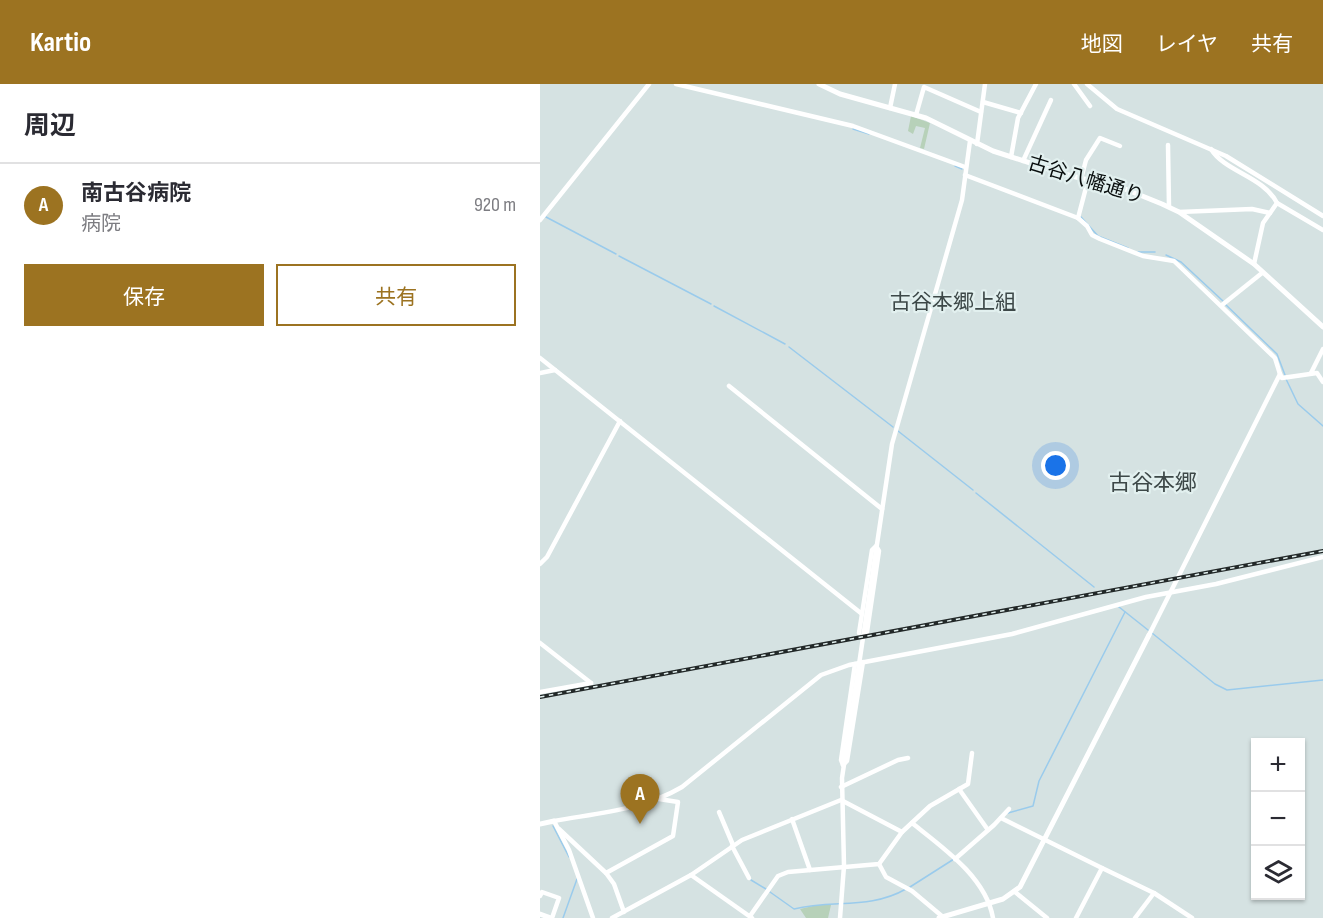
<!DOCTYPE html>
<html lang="ja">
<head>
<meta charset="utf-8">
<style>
  :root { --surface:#fff; --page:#f7f7f7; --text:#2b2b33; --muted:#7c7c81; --line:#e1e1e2; --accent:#9c7321 }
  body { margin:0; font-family:"Sofia Sans Condensed","Noto Sans JP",sans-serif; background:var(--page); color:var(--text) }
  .controls { position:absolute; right:18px; bottom:18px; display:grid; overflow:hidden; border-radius:0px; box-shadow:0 2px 4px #0004 }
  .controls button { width:54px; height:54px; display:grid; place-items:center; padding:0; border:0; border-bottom:2px solid var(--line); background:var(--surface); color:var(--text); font:30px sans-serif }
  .you { position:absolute; left:516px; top:382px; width:21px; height:21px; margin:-15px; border:4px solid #fff; border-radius:50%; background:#1a73e8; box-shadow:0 0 0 9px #1a73e833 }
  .badge { display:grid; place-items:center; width:39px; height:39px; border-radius:50%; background:var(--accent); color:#fff; font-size:20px; font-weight:700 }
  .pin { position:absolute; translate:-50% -50px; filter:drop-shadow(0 2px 3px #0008) }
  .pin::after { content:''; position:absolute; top:32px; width:21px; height:18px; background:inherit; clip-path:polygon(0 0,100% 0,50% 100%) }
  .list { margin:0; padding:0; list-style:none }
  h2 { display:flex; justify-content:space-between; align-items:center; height:78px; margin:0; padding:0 24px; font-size:26px }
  h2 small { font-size:20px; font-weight:400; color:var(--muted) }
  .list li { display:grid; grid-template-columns:39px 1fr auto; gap:18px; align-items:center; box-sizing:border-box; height:84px; padding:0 24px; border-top:2px solid var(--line) }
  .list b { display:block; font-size:22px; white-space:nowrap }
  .list p { margin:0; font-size:20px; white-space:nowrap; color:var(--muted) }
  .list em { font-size:20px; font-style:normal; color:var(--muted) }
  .actions { display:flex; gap:12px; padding:18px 24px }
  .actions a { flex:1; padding:14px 0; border:2px solid var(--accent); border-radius:0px; text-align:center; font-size:21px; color:var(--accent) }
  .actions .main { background:var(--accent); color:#fff }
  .icon { flex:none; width:33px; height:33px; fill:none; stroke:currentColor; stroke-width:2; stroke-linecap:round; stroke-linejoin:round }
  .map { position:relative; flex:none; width:783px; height:834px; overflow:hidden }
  header { display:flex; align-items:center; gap:36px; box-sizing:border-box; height:84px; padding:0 30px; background:var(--accent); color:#fff }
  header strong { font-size:28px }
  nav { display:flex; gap:33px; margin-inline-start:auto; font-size:21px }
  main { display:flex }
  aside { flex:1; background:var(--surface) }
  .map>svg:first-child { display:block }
</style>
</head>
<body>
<header>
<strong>Kartio</strong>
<nav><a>地図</a><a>レイヤ</a><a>共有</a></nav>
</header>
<main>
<aside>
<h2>周辺<small></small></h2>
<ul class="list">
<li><span class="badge">A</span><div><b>南古谷病院</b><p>病院</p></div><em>920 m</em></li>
</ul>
<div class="actions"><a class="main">保存</a><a>共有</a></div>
</aside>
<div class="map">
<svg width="783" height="834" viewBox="0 0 783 834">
  <rect width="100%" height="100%" fill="#d5e2e2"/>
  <!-- green -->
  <g fill="#b7d1b9">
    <polygon points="371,32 390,39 384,65 380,64 385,44 376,42 373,50 368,47"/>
    <polygon points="277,821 291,821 288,834 266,834 260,825"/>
  </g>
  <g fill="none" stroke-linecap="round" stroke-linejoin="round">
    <!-- stream -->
    <g stroke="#9acbec" stroke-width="1.5">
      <polyline points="313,45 329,50"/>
      <polyline points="415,82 422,85"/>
      <polyline points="6,133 76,170"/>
      <polyline points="541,133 558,152 588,164"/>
      <polyline points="598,168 615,168"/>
      <polyline points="626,171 641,178 683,217"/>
      <polyline points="79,172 171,220"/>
      <polyline points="685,220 737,270 745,291"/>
      <polyline points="174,222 245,260"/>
      <polyline points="249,263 353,343"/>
      <polyline points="746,295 758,320 783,342"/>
      <polyline points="358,347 433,406"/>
      <polyline points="436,409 554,503"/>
      <polyline points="579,523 608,546"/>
      <polyline points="612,549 675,600 687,606 783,596"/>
      <polyline points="468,729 493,722 499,697 585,528"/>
      <polyline points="13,742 29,773"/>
      <polyline points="211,796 226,805"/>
      <polyline points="370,803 414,775"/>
      <path d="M230 808 254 825C293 815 329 826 366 805"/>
      <polyline points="23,834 37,795"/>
    </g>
    <!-- minor -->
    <g stroke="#fff" stroke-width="4.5">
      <polyline points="136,0 313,42 425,83"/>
      <polyline points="534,0 550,22"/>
      <polyline points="547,0 577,25 686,72 783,132"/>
      <polyline points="443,18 481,29"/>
      <polyline points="350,24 355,0"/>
      <polyline points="376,31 384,3 441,28"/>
      <polyline points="437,60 445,0"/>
      <polyline points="628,61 629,123"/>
      <path d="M671 65C685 88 723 92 737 119L723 139 714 180"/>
      <polyline points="471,73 478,34 496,0"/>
      <polyline points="483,77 511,16"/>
      <polyline points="425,91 538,134 547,142 552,151 560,155 603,172 634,177 735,274 740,290 609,551"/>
      <polyline points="541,95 546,76 560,54 580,62"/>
      <polyline points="737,119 783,146"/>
      <polyline points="639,128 712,125 730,129"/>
      <polyline points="538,134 548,96"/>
      <polyline points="0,136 109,0"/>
      <polyline points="682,221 722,189"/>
      <polyline points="0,274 322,530"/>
      <polyline points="0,289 15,286"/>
      <polyline points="771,289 783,265"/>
      <polyline points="740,290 742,294 777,289 783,298"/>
      <polyline points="189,302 342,425"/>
      <polyline points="0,480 7,473 80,337"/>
      <polyline points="319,549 332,466 336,462 339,467 327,548"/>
      <polyline points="0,559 51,599"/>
      <polyline points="0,608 51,599"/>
      <polyline points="303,681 307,677 323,578"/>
      <polyline points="303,681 301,676 315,580"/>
      <polyline points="301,703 358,676 368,674"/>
      <polyline points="419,705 448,746"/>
      <polyline points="179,728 193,761"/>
      <polyline points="461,734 562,784"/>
      <polyline points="252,735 270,786"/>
      <path d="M372 739C402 763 446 793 453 834"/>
      <polyline points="19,745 66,789 74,800 84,828"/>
      <polyline points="192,762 209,794"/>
      <polyline points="415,775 454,741 469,725"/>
      <polyline points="339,780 346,793 372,807 403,833"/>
      <polyline points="66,789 133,752 138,718 119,715"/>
      <polyline points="151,791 212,834"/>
      <polyline points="475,808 507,834"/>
      <polyline points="614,809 652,834"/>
      <polyline points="0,812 2,808 19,814 12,834"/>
      <polyline points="210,832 238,792 248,788 339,780 362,748"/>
      <path d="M53 834 29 766 14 737C58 729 103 726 142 703L281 591 309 581 472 550 606 513 676 500 783 473"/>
      <polyline points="72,834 151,791 202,756 301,716 362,748 390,722 428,700 432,669"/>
      <polyline points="300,834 304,782 302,694 352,360 422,116 430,57"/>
      <polyline points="536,834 562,784 614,809 595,834"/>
    </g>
    <!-- tertiary -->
    <g stroke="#fff" stroke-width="5">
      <polyline points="279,0 300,10 386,34 453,67 524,90 585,105 622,120 639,128 714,180 783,243"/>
      <polyline points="0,740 14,737"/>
      <polyline points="0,830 11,834"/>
      <polyline points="399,834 463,815 480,803 609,551"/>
    </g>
    <defs>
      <polyline id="rail" points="0,613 783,467"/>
    </defs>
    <!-- rail casing -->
    <use href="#rail" stroke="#222828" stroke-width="4"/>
    <!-- rail -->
    <use href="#rail" stroke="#e2f0ef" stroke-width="1.5" stroke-dasharray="4.5" stroke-linecap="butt"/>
  </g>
  <g text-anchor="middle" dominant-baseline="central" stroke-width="4.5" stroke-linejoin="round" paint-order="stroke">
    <!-- street labels -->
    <g font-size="20" fill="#080d0d" stroke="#e2f0ef">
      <text transform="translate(546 96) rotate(17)">古谷八幡通り</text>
    </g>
    <!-- neighbourhood labels -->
    <g font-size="21" fill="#3d4848" stroke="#e2f0ef">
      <text x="413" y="218">古谷本郷上組</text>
    </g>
    <!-- quarter labels -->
    <g font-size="22" fill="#3d4848" stroke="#e2f0ef">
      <text x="613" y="399">古谷本郷</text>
    </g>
  </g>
</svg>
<div class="controls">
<button>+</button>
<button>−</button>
<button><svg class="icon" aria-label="layers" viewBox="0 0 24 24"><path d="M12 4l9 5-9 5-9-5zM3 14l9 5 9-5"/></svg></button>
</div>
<div class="you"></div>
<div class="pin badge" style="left:100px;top:740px">A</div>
</div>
</main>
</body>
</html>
